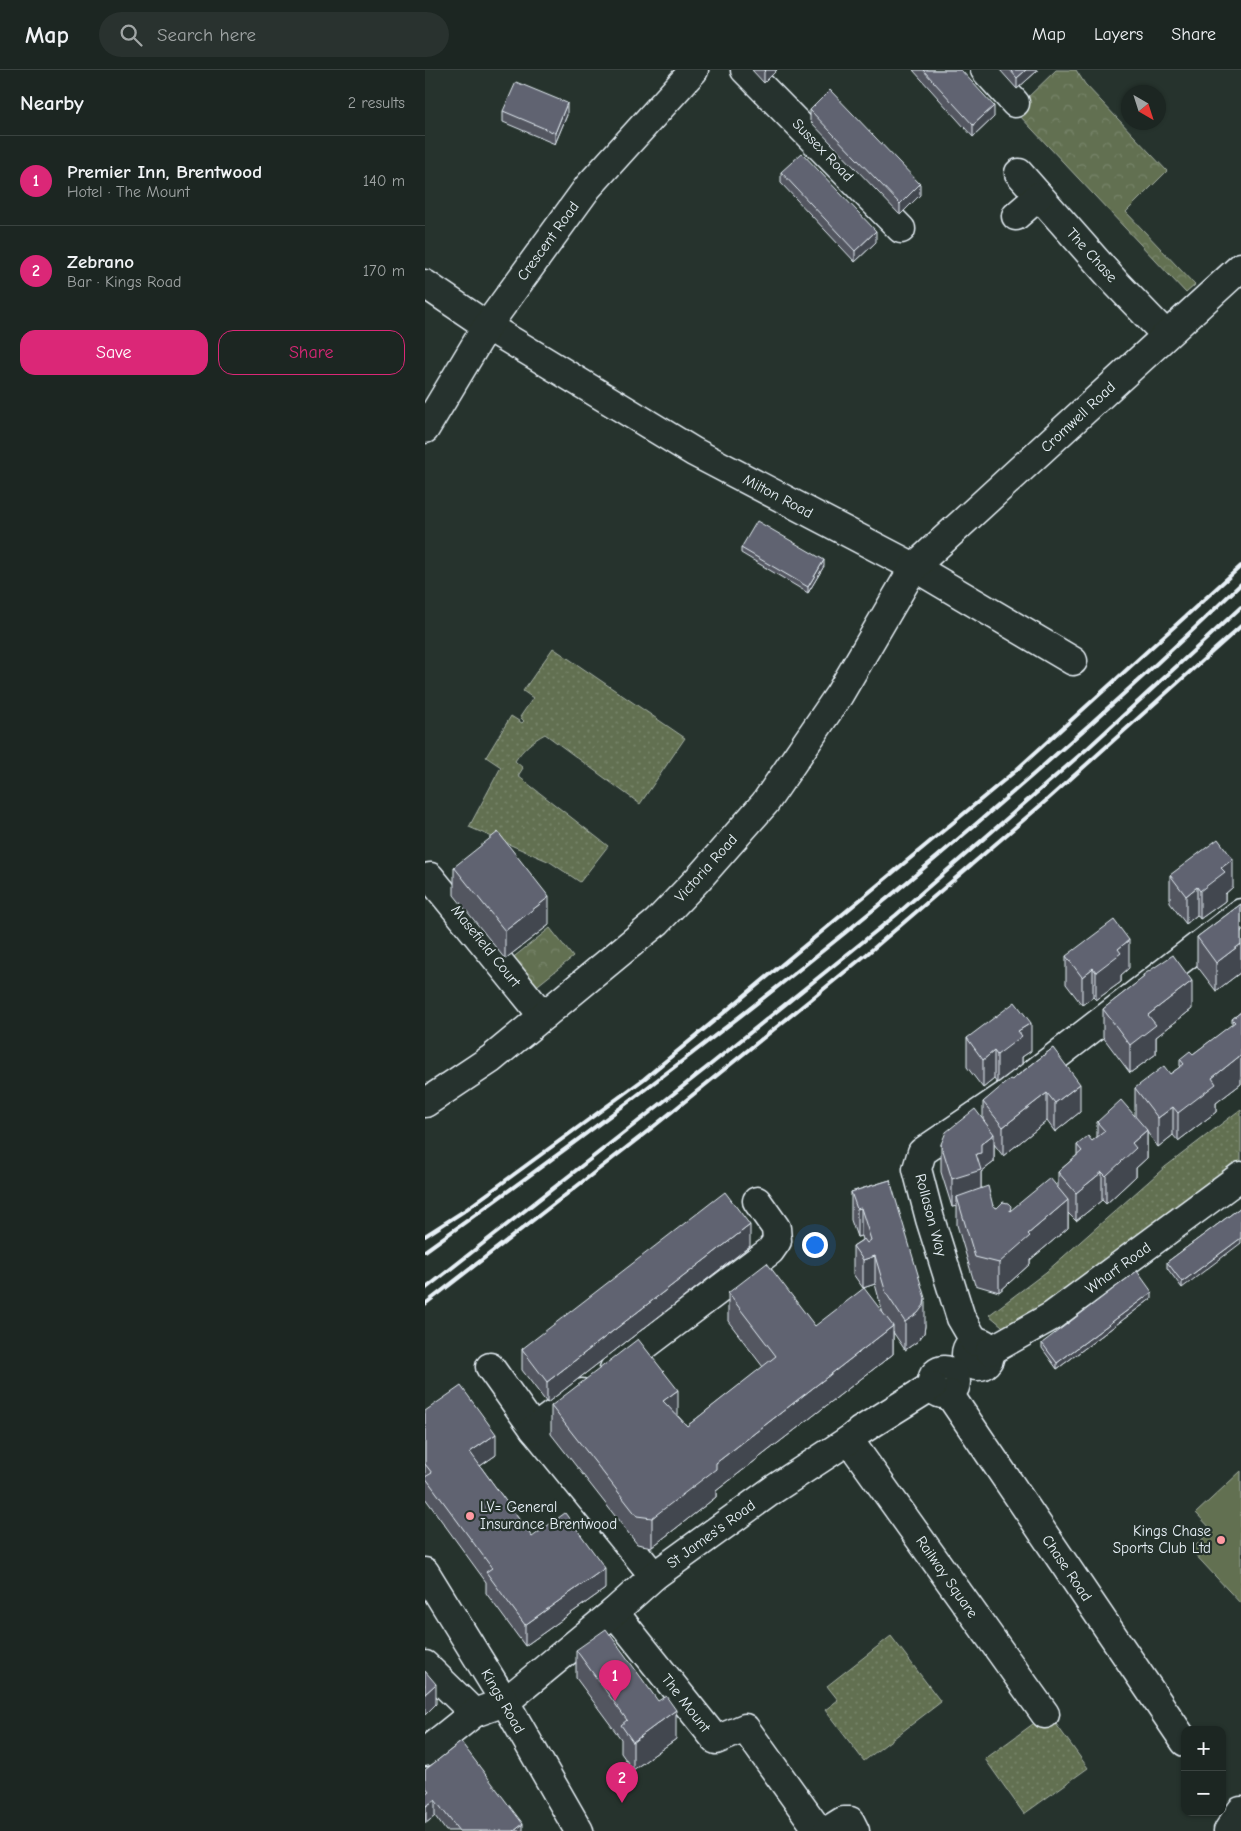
<!DOCTYPE html>
<html lang="en">
<head>
<meta charset="utf-8">
<style>
  :root { --surface:#1c2622; --page:#29322f; --text:#f1f3f6; --muted:#a0a5a5; --line:#3a4340; --accent:#db2777 }
  body { margin:0; font-family:"Comic Neue",sans-serif; background:var(--page); color:var(--text) }
  .controls { position:absolute; right:15px; bottom:15px; display:grid; overflow:hidden; border-radius:10px; box-shadow:0 1px 4px #0004 }
  .controls button { width:45px; height:45px; display:grid; place-items:center; padding:0; border:0; border-bottom:1px solid var(--line); background:var(--surface); color:var(--text); font:25px sans-serif }
  .compass { position:absolute; left:696px; top:15px; width:45px; height:45px; border-radius:50%; background:var(--surface); box-shadow:0 1px 4px #0004; rotate:141deg }
  .you { position:absolute; left:389px; top:1174px; width:18px; height:18px; margin:-12px; border:4px solid #fff; border-radius:50%; background:#1a73e8; box-shadow:0 0 0 8px #1a73e833 }
  .badge { display:grid; place-items:center; width:32px; height:32px; border-radius:50%; background:var(--accent); color:#fff; font-size:16px; font-weight:700 }
  .pin { position:absolute; translate:-50% -41px; filter:drop-shadow(0 1px 2px #0008) }
  .pin::after { content:''; position:absolute; top:26px; width:18px; height:15px; background:inherit; clip-path:polygon(0 0,100% 0,50% 100%) }
  .list { margin:0; padding:0; list-style:none }
  h2 { display:flex; justify-content:space-between; align-items:center; height:65px; margin:0; padding:0 20px; font-size:21px }
  h2 small { font-size:16px; font-weight:400; color:var(--muted) }
  .list li { display:grid; grid-template-columns:32px 1fr auto; gap:15px; align-items:center; box-sizing:border-box; height:90px; padding:0 20px; border-top:1px solid var(--line) }
  .list b { display:block; font-size:19px; white-space:nowrap }
  .list p { margin:0; font-size:16px; white-space:nowrap; color:var(--muted) }
  .list em { font-size:16px; font-style:normal; color:var(--muted) }
  .actions { display:flex; gap:10px; padding:15px 20px }
  .actions a { flex:1; padding:11px 0; border:1px solid var(--accent); border-radius:15px; text-align:center; font-size:18px; color:var(--accent) }
  .actions .main { background:var(--accent); color:#fff }
  .icon { flex:none; width:28px; height:28px; fill:none; stroke:currentColor; stroke-width:2; stroke-linecap:round; stroke-linejoin:round }
  .map { position:relative; flex:none; width:816px; height:1761px; overflow:hidden }
  header { display:flex; align-items:center; gap:30px; box-sizing:border-box; height:70px; padding:0 25px; background:var(--surface); border-bottom:1px solid var(--line) }
  header strong { font-size:24px }
  nav { display:flex; gap:28px; margin-inline-start:auto; font-size:18px }
  .search { width:350px; height:45px; background:var(--page); display:flex; align-items:center; gap:12px; box-sizing:border-box; padding:0 18px; border-radius:28px; color:var(--muted); font-size:19px }
  main { display:flex }
  aside { flex:1; background:var(--surface) }
  .map>svg:first-child { display:block }
</style>
</head>
<body>
<header>
<strong>Map</strong>
<div class="search"><svg class="icon" aria-label="search" viewBox="0 0 24 24"><circle cx="10" cy="10" r="6"/><path d="M15 15l6 6"/></svg>Search here</div>
<nav><a>Map</a><a>Layers</a><a>Share</a></nav>
</header>
<main>
<aside>
<h2>Nearby<small>2 results</small></h2>
<ul class="list">
<li><span class="badge">1</span><div><b>Premier Inn, Brentwood</b><p>Hotel · The Mount</p></div><em>140 m</em></li>
<li><span class="badge">2</span><div><b>Zebrano</b><p>Bar · Kings Road</p></div><em>170 m</em></li>
</ul>
<div class="actions"><a class="main">Save</a><a>Share</a></div>
</aside>
<div class="map">
<svg width="816" height="1761" viewBox="0 0 816 1761">
  <defs>
    <pattern id="grass-dots" width="8" height="8" patternUnits="userSpaceOnUse" patternTransform="scale(1.25)"><rect width="8" height="8" fill="#627051"/><path d="M2 2h.1M6 6h.1" fill="none" stroke="#78856b" stroke-width="1.8" stroke-linecap="round"/></pattern>
    <pattern id="park-crowns" width="20" height="18" patternUnits="userSpaceOnUse" patternTransform="scale(1.25)"><rect width="20" height="18" fill="#627051"/><path d="M2 6a3 3 0 1 1 6 0M12 15a3 3 0 1 1 6 0" fill="none" stroke="#78856b"/></pattern>
  </defs>
  <rect width="100%" height="100%" fill="#26332d"/>
  <filter id="ink" filterUnits="userSpaceOnUse"><feTurbulence type="fractalNoise" baseFrequency=".02" numOctaves="2"/><feDisplacementMap in="SourceGraphic" scale="10" xChannelSelector="R" yChannelSelector="G"/><feConvolveMatrix kernelMatrix="1 2 1 2 8 2 1 2 1" color-interpolation-filters="sRGB"/></filter>
  <g filter="url(#ink)">
    <!-- grass -->
    <g fill="url(#grass-dots)" stroke="#a5b0a4">
      <path d="M128 578 260 668 215 734 120 664C107 671 98 679 90 691L98 698 93 706 183 776 155 812 125 792 44 757 76 697 61 687 86 646 97 653 99 651 95 647 108 628 98 621Z"/>
      <polygon points="816,1039 816,1106 590,1267 564,1245 621,1202 740,1097"/>
      <polygon points="466,1566 516,1632 439,1691 400,1640 413,1630 402,1616"/>
      <polygon points="623,1643 663,1698 599,1744 560,1689"/>
    </g>
    <!-- park -->
    <g fill="url(#park-crowns)" stroke="#a5b0a4">
      <polygon points="631,0 651,0 660,14 742,101 701,142 770,215 761,223 593,44 599,31"/>
      <polygon points="125,858 148,887 108,919 85,890"/>
    </g>
    <!-- garden -->
    <polygon fill="#627051" stroke="#a5b0a4" points="816,1401 816,1534 766,1480 787,1460 771,1443"/>
    <g fill="none" stroke-linecap="round" stroke-linejoin="round">
      <defs>
        <g id="minor">
          <polyline points="320,0 476,159"/>
          <polyline points="560,0 590,33"/>
          <polyline points="594,103 691,213 741,265"/>
          <polyline points="591,146 614,126"/>
          <polyline points="0,214 62,256 269,382 489,497 648,591"/>
          <polyline points="0,359 62,256 163,117 269,0"/>
          <polyline points="5,807 118,946"/>
          <polyline points="0,1033 66,989 232,852 274,808 340,733 414,625 489,497 816,197"/>
          <circle cx="553" cy="1284" r="12"/>
          <polyline points="550,1272 536,1248 505,1149 492,1099 497,1082 581,1025 816,843"/>
          <polyline points="565,1281 627,1246 816,1106"/>
          <polyline points="65,1297 109,1359 229,1506"/>
          <polyline points="189,1299 345,1181 352,1171 351,1158 332,1131"/>
          <circle cx="519" cy="1312" r="12"/>
          <polyline points="524,1324 760,1672"/>
          <polyline points="109,1359 157,1323"/>
          <polyline points="424,1370 620,1644"/>
          <polyline points="189,1542 291,1670 320,1658 394,1761"/>
          <polyline points="0,1595 49,1643"/>
          <polyline points="0,1682 49,1643 80,1632 189,1542 229,1506 349,1419 424,1370 435,1361 507,1316"/>
          <polyline points="402,1761 418,1751 425,1751 430,1761"/>
          <polyline points="803,1761 816,1741"/>
        </g>
        <polyline id="major" points="0,1502 80,1632 154,1761"/>
      </defs>
      <!-- minor casing -->
      <use href="#minor" stroke="#e8f1f8" stroke-width="31"/>
      <!-- major casing -->
      <use href="#major" stroke="#e8f1f8" stroke-width="31"/>
      <!-- minor -->
      <use href="#minor" stroke="#26332d" stroke-width="28"/>
      <!-- major -->
      <use href="#major" stroke="#26332d" stroke-width="28"/>
      <!-- rail -->
      <g stroke="#e8f1f8" stroke-width="4">
        <polyline points="0,1166 39,1141 219,1009 589,702 816,496"/>
        <path d="M0 1181C286 977 563 758 816 514"/>
        <polyline points="0,1219 285,995 471,845 664,677 816,537"/>
        <polyline points="0,1234 228,1057 442,884 623,729 816,556"/>
      </g>
    </g>
    <!-- wall -->
    <g fill="#535661" stroke="#e8f1f8">
      <polygon points="327,0 352,0 339,13"/>
      <polygon points="488,0 536,0 569,47 548,67"/>
      <polygon points="575,0 612,0 612,1 592,19"/>
      <polygon points="385,40 495,125 475,145 385,51"/>
      <polygon points="78,41 142,45 130,74 78,52"/>
      <polygon points="356,102 451,172 430,192 356,113"/>
      <polygon points="316,478 399,496 383,523 316,483"/>
      <polygon points="29,797 124,855 80,889 29,825"/>
      <polygon points="745,805 808,817 800,824 800,831 775,849 772,845 761,854 745,833"/>
      <polygon points="816,834 816,902 791,921 772,896 772,867"/>
      <polygon points="641,886 704,898 696,905 696,912 671,930 668,927 657,935 641,914"/>
      <polygon points="718,905 767,939 731,967 731,984 705,1003 678,967 678,939 718,908"/>
      <polygon points="816,942 816,1014 791,1033 791,1042 753,1071 748,1065 733,1077 722,1062 722,1088 711,1098 711,1106 681,1134 677,1130 651,1151 643,1143 643,1158 605,1190 605,1194 574,1222 550,1215 532,1155 532,1136 527,1137 516,1102 516,1074 558,1050 558,1032 628,978 655,1042 630,1062 622,1051 578,1086 569,1074 569,1092 556,1102 556,1118 568,1136 572,1138 586,1141 633,1117 633,1102 652,1085 652,1075 667,1071 672,1067 672,1052 710,1046 710,1018 745,1004 755,997 755,989 768,984 807,955 807,949"/>
      <polygon points="542,968 606,981 597,987 597,994 572,1013 569,1009 558,1018 542,997"/>
      <polygon points="465,1110 500,1256 499,1263 493,1271 480,1280 468,1262 468,1284 291,1421 291,1427 227,1477 212,1474 126,1364 126,1336 253,1346 262,1356 338,1297 303,1251 303,1223 390,1256 458,1244 450,1214 438,1218 428,1204 428,1176 437,1170 436,1166 432,1167 426,1150 426,1122"/>
      <polygon points="816,1137 757,1218 742,1198 742,1192"/>
      <polygon points="325,1176 122,1333 97,1300 97,1279"/>
      <polygon points="727,1228 632,1299 617,1278 617,1273"/>
      <polygon points="0,1341 71,1385 55,1396 107,1467 180,1519 100,1576 61,1523 61,1512 0,1428"/>
      <polygon points="151,1580 251,1669 208,1700 196,1683 196,1669 151,1608"/>
      <polygon points="0,1700 98,1761 21,1761 10,1746 1,1753 0,1751"/>
    </g>
    <!-- shaded-wall -->
    <g fill="#43464f" stroke="#e8f1f8">
      <polygon points="341,0 352,0 339,13 339,2"/>
      <polygon points="601,0 612,0 612,1 592,19 592,8"/>
      <polygon points="142,33 142,45 130,74 130,63"/>
      <polygon points="569,36 569,47 548,67 548,55"/>
      <polygon points="495,114 495,125 475,145 475,134"/>
      <polygon points="451,161 451,172 430,192 430,181"/>
      <polygon points="399,490 399,496 383,523 383,517"/>
      <polygon points="808,789 808,817 800,824 800,831 775,849 775,821 796,798"/>
      <polygon points="772,817 772,845 761,854 761,826"/>
      <polygon points="124,827 124,855 80,889 80,861"/>
      <polygon points="704,870 704,898 696,905 696,912 671,930 671,902 693,879"/>
      <polygon points="816,874 816,902 791,921 791,893"/>
      <polygon points="668,898 668,927 657,935 657,907"/>
      <polygon points="767,911 767,939 731,967 731,984 705,1003 705,975 723,945"/>
      <polygon points="606,953 606,981 597,987 597,994 572,1013 572,985 593,961"/>
      <polygon points="569,981 569,1009 558,1018 558,990"/>
      <polygon points="816,985 816,1014 791,1033 791,1042 753,1071 753,1043 787,1008"/>
      <polygon points="655,1014 655,1042 630,1062 630,1033"/>
      <polygon points="622,1023 622,1051 578,1086 578,1057"/>
      <polygon points="748,1037 748,1065 733,1077 733,1048"/>
      <polygon points="722,1060 722,1088 711,1098 711,1106 681,1134 681,1106 707,1073"/>
      <polygon points="569,1064 569,1092 556,1102 556,1128 532,1127 532,1136 527,1137 527,1109 556,1074"/>
      <polygon points="677,1102 677,1130 651,1151 651,1123"/>
      <polygon points="643,1130 643,1158 605,1190 605,1194 574,1222 574,1193 603,1164"/>
      <polygon points="436,1138 436,1166 432,1167 432,1139"/>
      <polygon points="325,1155 325,1176 122,1333 122,1312"/>
      <polygon points="816,1168 816,1173 757,1218 757,1212"/>
      <polygon points="450,1186 450,1214 438,1218 438,1190"/>
      <polygon points="727,1222 727,1228 632,1299 632,1293"/>
      <polygon points="500,1228 500,1256 499,1263 493,1271 480,1280 480,1252"/>
      <polygon points="468,1256 468,1284 291,1421 291,1427 227,1477 227,1448 291,1393"/>
      <polygon points="253,1320 253,1348 238,1331"/>
      <polygon points="71,1364 71,1385 45,1403 45,1382"/>
      <polygon points="180,1498 180,1519 100,1576 100,1555"/>
      <polygon points="11,1614 11,1634 0,1645 0,1624"/>
      <polygon points="251,1640 251,1669 208,1700 208,1672"/>
      <polygon points="10,1730 10,1746 1,1753 1,1736"/>
      <polygon points="98,1754 98,1761 89,1761"/>
    </g>
    <!-- building -->
    <g fill="#606471" stroke="#e8f1f8">
      <polygon points="498,0 536,0 569,36 548,55"/>
      <polygon points="585,0 601,0 592,8"/>
      <polygon points="91,12 142,33 130,63 78,41"/>
      <polygon points="405,20 495,114 475,134 385,40"/>
      <polygon points="377,83 451,161 430,181 356,102"/>
      <polygon points="332,451 399,490 383,517 316,478"/>
      <polygon points="73,762 124,827 80,861 29,797"/>
      <polygon points="793,769 808,789 796,798 800,802 775,821 772,817 761,826 745,805"/>
      <polygon points="816,834 816,874 791,893 772,867"/>
      <polygon points="689,850 704,870 693,879 696,883 671,902 668,898 657,907 641,886"/>
      <polygon points="748,885 767,911 723,945 731,955 705,975 678,939 719,907 718,905"/>
      <polygon points="590,932 606,953 593,961 597,966 572,985 569,981 558,990 542,968"/>
      <polygon points="816,942 816,985 787,1008 791,1014 753,1043 748,1037 733,1048 710,1018 739,996 745,1004 759,994 755,989 765,981 768,984 810,952 807,949"/>
      <polygon points="628,978 655,1014 630,1033 622,1023 578,1057 558,1032 585,1009 587,1010"/>
      <polygon points="696,1030 722,1060 707,1073 711,1078 681,1106 677,1102 651,1123 633,1102 657,1081 652,1075 663,1066 667,1071 680,1061 672,1052"/>
      <polygon points="550,1039 569,1064 556,1074 556,1083 551,1084 556,1100 527,1109 516,1074 521,1062"/>
      <polygon points="625,1108 643,1130 603,1164 605,1166 574,1193 550,1187 532,1127 563,1116 568,1136 572,1138 578,1132 583,1133 586,1136 585,1141"/>
      <polygon points="465,1110 500,1228 499,1235 493,1243 480,1252 461,1223 450,1186 438,1190 428,1176 439,1169 442,1173 446,1170 436,1138 432,1139 426,1122"/>
      <polygon points="300,1122 325,1155 122,1312 97,1279"/>
      <polygon points="816,1137 816,1168 757,1212 742,1192"/>
      <polygon points="342,1193 390,1256 439,1218 468,1256 291,1393 291,1399 227,1448 212,1446 126,1336 213,1269 253,1320 238,1331 262,1356 351,1286 303,1223"/>
      <polygon points="712,1201 727,1222 632,1293 617,1273"/>
      <polygon points="36,1316 71,1364 45,1382 107,1467 140,1443 180,1498 100,1555 61,1502 67,1498 0,1407 7,1403 0,1394 0,1341"/>
      <polygon points="181,1559 233,1631 241,1626 251,1640 208,1672 196,1655 202,1650 151,1580"/>
      <polygon points="0,1601 11,1614 0,1624"/>
      <polygon points="36,1672 98,1754 89,1761 34,1761 10,1730 1,1736 0,1735 0,1724 4,1721 0,1716 0,1700"/>
    </g>
  </g>
  <!-- markers -->
  <g fill="#ff9aa2" stroke="#26332d" stroke-width="2">
    <circle cx="45" cy="1446" r="5"/>
    <circle cx="796" cy="1470" r="5"/>
  </g>
  <g text-anchor="middle" dominant-baseline="central" stroke-width="4.5" stroke-linejoin="round" paint-order="stroke">
    <!-- street labels -->
    <g font-size="15" fill="#e8f1f8" stroke="#26332d">
      <text transform="translate(398 80) rotate(46)">Sussex Road</text>
      <text transform="translate(123 171) rotate(-54)">Crescent Road</text>
      <text transform="translate(667 185) rotate(48)">The Chase</text>
      <text transform="translate(653 347) rotate(-43)">Cromwell Road</text>
      <text transform="translate(353 426) rotate(28)">Milton Road</text>
      <text transform="translate(281 798) rotate(-48)">Victoria Road</text>
      <text transform="translate(61 876) rotate(51)">Masefield Court</text>
      <text transform="translate(506 1145) rotate(75)">Rollason Way</text>
      <text transform="translate(693 1198) rotate(-36)">Wharf Road</text>
      <text transform="translate(286 1464) rotate(-36)">St James's Road</text>
      <text transform="translate(642 1498) rotate(56)">Chase Road</text>
      <text transform="translate(522 1507) rotate(55)">Railway Square</text>
      <text transform="translate(78 1631) rotate(60)">Kings Road</text>
      <text transform="translate(261 1633) rotate(52)">The Mount</text>
    </g>
    <!-- poi labels -->
    <g font-size="15" fill="#e8f1f8" stroke="#26332d" text-anchor="start">
      <text x="55" y="1437">LV= General<tspan x="55" dy="17">Insurance Brentwood</tspan></text>
      <text x="786" y="1461" text-anchor="end">Kings Chase<tspan x="786" dy="17">Sports Club Ltd</tspan></text>
    </g>
  </g>
</svg>
<div class="controls">
<button>+</button>
<button>−</button>
</div>
<svg class="compass" viewBox="-18 -18 36 36"><path d="M0-13l5 13h-10z" fill="#e53935"/><path d="M0 13l5-13h-10z" fill="#a0a5a5"/></svg>
<div class="you"></div>
<div class="pin badge" style="left:190px;top:1631px">1</div>
<div class="pin badge" style="left:197px;top:1733px">2</div>
</div>
</main>
</body>
</html>
